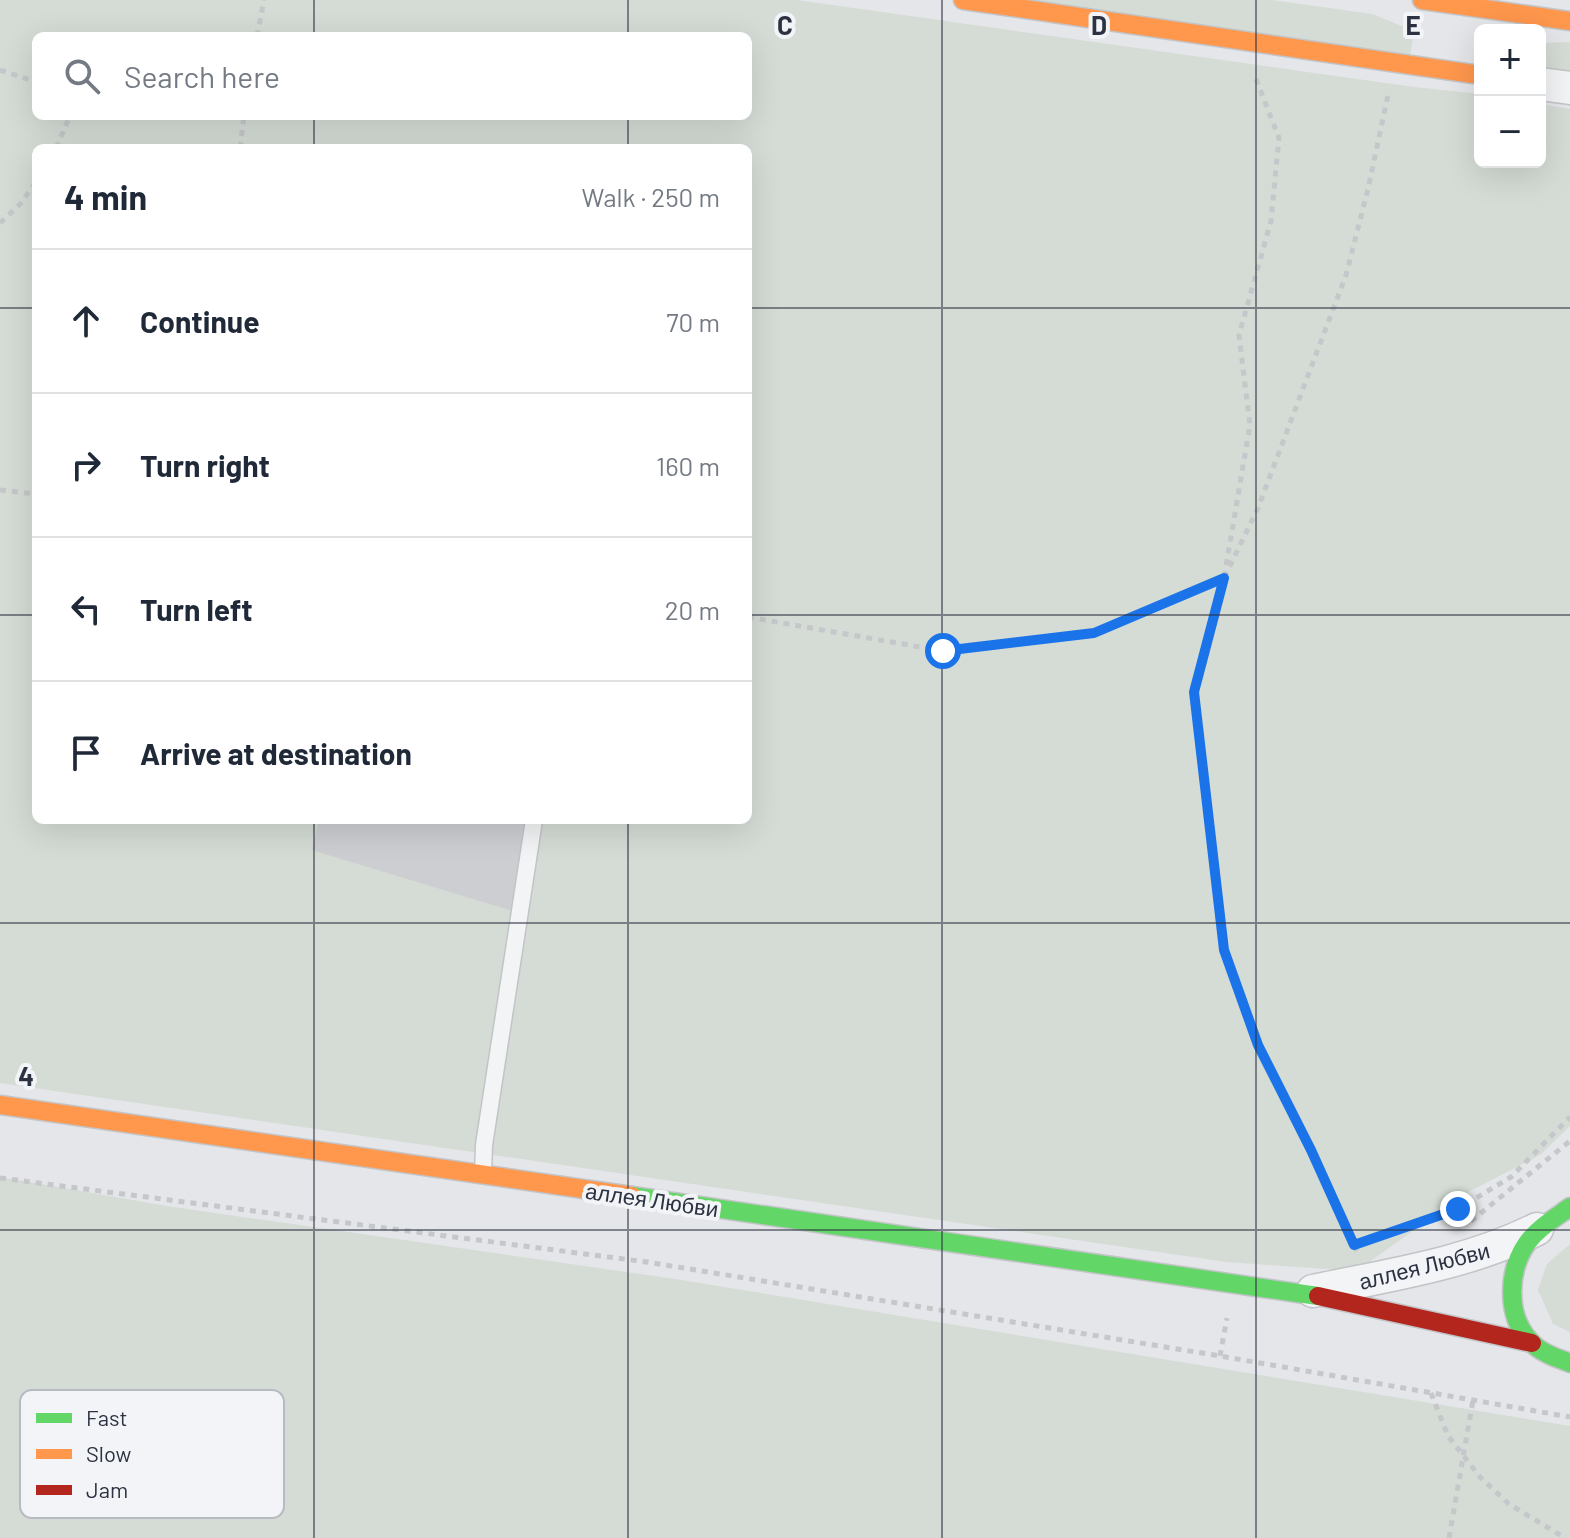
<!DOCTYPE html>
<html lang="en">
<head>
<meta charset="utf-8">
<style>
  :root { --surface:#fff; --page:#f6f6f7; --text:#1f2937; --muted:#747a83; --line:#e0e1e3 }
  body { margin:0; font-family:Barlow,sans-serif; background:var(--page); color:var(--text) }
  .controls { position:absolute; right:24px; top:24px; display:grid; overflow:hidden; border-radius:12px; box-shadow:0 8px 32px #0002 }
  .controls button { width:72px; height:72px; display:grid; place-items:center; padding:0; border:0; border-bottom:2px solid var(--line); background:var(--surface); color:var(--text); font:40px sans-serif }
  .stop { position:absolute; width:24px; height:24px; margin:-18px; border:6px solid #1a73e8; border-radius:50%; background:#fff }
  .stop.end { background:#1a73e8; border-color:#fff; box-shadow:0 2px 8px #0008 }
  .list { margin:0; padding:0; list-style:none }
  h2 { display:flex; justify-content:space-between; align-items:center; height:104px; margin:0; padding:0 32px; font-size:34px }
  h2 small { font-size:26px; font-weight:400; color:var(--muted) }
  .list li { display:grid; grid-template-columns:52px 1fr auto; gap:24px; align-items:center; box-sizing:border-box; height:144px; padding:0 32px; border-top:2px solid var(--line) }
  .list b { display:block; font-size:30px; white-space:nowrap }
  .list em { font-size:26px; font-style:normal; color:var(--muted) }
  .icon { flex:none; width:44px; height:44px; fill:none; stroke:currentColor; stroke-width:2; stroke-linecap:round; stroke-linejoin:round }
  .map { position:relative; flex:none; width:1570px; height:1538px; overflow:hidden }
  .search { position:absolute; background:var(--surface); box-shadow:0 8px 32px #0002; left:32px; top:32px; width:720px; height:88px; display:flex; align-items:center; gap:20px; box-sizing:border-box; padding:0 28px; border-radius:12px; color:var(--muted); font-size:30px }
  .panel { position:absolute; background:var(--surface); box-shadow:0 8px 32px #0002; left:32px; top:144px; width:720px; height:680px; border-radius:12px }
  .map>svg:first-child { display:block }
</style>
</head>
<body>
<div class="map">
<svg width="1570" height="1538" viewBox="0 0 1570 1538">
  <rect width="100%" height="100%" fill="#e4e6e9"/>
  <!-- green -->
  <g fill="#d4dcd5" fill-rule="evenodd">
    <path d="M0 0H797L1414 87 1480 94V162H1540V104L1570 109V1126L1540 1155 1470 1191 1356 1271 1227 1262 0 1083ZM36 36H748V116H36ZM36 148H748V820H36Z"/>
    <polygon points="1017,0 1272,0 1372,14 1414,31 1410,56"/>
    <polygon points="1570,42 1570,79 1540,74 1540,43"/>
    <polygon points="0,1177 173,1207 675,1279 1570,1426 1570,1538 0,1538"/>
    <polygon points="1570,1244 1570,1332 1553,1324 1538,1290 1547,1264"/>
  </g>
  <!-- building -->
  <polygon fill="#cdced1" points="319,820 528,820 519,913 312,850"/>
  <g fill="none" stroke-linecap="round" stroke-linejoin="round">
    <defs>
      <polyline id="lane" points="483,1173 484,1145 534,820"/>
      <g id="street">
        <polyline points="1540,84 1570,88"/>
        <path d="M1313 1291C1389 1275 1467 1264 1537 1229"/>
      </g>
      <g id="fast">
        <polyline points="632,1196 1318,1296"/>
        <path d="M1570 1207C1555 1218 1538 1228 1527 1243 1507 1272 1506 1317 1531 1342 1541 1353 1557 1358 1570 1363"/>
      </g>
      <g id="slow">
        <polyline points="963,0 1480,75"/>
        <polyline points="1422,0 1570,21"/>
        <polyline points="0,1105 632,1196"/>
      </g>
      <polyline id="jam" points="1318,1296 1532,1343"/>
    </defs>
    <!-- lane casing -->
    <use href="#lane" stroke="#c2c4c7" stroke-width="19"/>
    <!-- street casing -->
    <use href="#street" stroke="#c2c4c7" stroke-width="35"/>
    <!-- fast casing -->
    <use href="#fast" stroke="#c2c4c7" stroke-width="21"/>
    <!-- slow casing -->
    <use href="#slow" stroke="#c2c4c7" stroke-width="21"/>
    <!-- jam casing -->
    <use href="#jam" stroke="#c2c4c7" stroke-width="21"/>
    <!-- path -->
    <g stroke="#c5c7ca" stroke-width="5" stroke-dasharray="6 6" stroke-linecap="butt">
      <polyline points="257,36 264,0"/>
      <polyline points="0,70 36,82"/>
      <polyline points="1256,79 1279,138 1271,221 1239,335 1250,425 1224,578 1194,692 1224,950 1258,1045 1311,1150 1358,1254"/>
      <polyline points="56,148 70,116"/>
      <polyline points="240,148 244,116"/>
      <polyline points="0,223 21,203 36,182"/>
      <polyline points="0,490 36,494"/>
      <polyline points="748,617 943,651 1094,633 1224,578 1258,508 1346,275 1368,189 1388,95"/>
      <polyline points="0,1178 647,1262 1220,1356 1570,1417"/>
      <polyline points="1471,1221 1570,1141"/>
      <polyline points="1354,1245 1458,1209 1511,1177 1570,1117"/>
      <polyline points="1220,1356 1227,1318"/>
      <polyline points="1431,1393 1448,1436 1480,1477 1509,1504 1565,1538"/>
      <polyline points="1449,1538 1473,1400"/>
    </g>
    <!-- lane -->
    <use href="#lane" stroke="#f3f4f5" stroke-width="16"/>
    <!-- street -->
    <use href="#street" stroke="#f3f4f5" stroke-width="32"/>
    <!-- fast -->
    <use href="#fast" stroke="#63d668" stroke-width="18"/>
    <!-- slow -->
    <use href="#slow" stroke="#ff974d" stroke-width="18"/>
    <!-- jam -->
    <use href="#jam" stroke="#b3261e" stroke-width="18"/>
  </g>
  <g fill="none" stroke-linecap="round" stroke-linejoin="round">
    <!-- route -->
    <polyline stroke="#1a73e8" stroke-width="10" points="943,651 1094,633 1224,578 1194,692 1224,950 1258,1045 1311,1150 1354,1245 1458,1209"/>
  </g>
  <!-- grid -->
  <path fill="none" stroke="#2c3241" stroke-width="2" stroke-opacity="0.55" d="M314 0V36M628 0V36M942 0V1538M1256 0V1538M314 116V148M628 116V148M0 308H36M748 308H1570M0 615H36M748 615H1570M314 820V1538M628 820V1538M0 923H1570M0 1230H1570"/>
  <g text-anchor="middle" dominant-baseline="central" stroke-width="8" stroke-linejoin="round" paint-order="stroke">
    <!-- street labels -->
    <g font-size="22" fill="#2c3241" stroke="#f2f4f7">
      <text transform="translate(652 1199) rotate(8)">аллея Любви</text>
      <text transform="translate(1424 1265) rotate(-14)">аллея Любви</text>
    </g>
  </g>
  <!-- legend -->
  <rect x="20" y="1390" width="264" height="128" rx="12" fill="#f2f4f7" stroke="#b7bac0" stroke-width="2"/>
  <rect x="36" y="1413" width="36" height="10" fill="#63d668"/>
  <rect x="36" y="1449" width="36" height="10" fill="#ff974d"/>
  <rect x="36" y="1485" width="36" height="10" fill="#b3261e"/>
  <g font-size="22" fill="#2c3241">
    <text x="86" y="1426">Fast</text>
    <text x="86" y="1462">Slow</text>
    <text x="86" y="1498">Jam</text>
  </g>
  <g font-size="26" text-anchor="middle" font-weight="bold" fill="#2c3241" stroke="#f2f4f7" stroke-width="8" stroke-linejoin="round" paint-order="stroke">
    <text x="785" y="35">C</text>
    <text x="1099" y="35">D</text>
    <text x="1413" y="35">E</text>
    <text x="26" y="1086">4</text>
  </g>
</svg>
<div class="controls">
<button>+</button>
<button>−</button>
</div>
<div class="stop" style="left:943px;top:651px"></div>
<div class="stop end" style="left:1458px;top:1209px"></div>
<div class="search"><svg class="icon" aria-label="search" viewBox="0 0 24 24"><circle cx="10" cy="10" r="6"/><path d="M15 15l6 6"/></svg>Search here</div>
<section class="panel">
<h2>4 min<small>Walk · 250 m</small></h2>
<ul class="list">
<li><svg class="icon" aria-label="ahead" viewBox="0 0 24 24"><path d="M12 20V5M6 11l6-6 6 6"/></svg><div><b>Continue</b></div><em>70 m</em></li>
<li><svg class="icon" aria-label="right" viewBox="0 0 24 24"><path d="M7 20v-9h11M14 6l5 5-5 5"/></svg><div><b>Turn right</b></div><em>160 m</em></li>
<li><svg class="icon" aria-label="left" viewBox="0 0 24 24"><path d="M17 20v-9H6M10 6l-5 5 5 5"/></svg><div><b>Turn left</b></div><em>20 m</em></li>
<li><svg class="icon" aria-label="arrive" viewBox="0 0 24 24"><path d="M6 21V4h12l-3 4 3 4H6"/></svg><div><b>Arrive at destination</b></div></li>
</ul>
</section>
</div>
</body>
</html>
